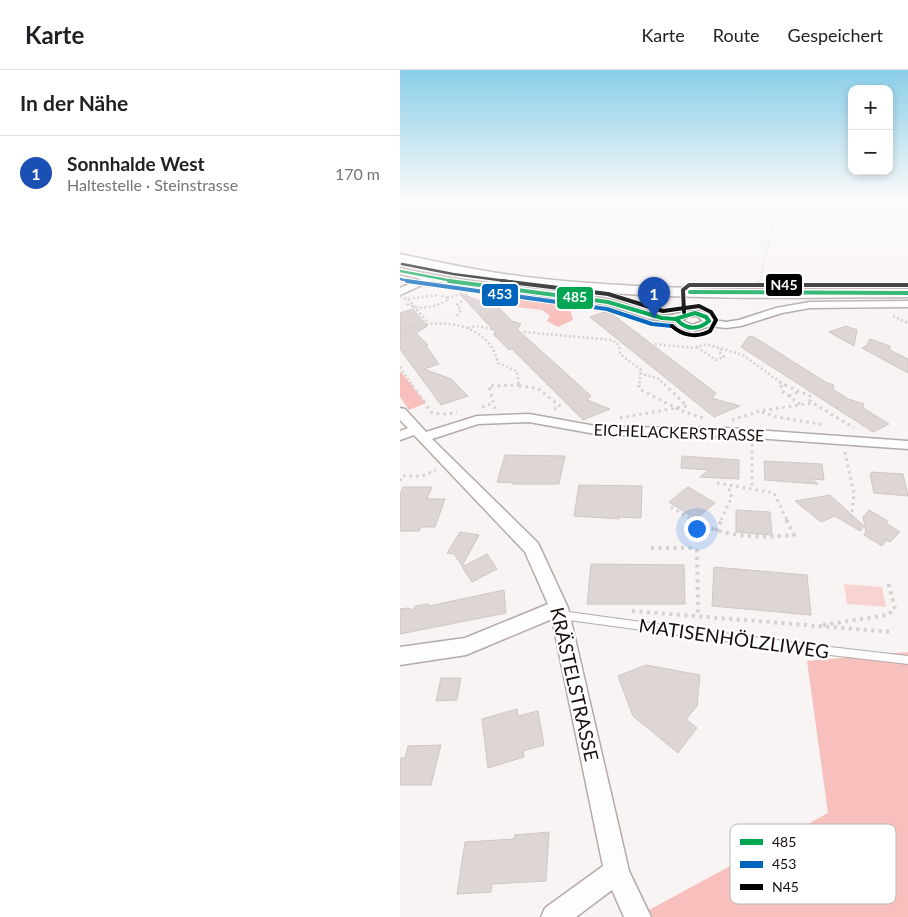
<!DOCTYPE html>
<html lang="de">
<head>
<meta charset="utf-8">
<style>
  :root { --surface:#fff; --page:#f2f2f2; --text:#202124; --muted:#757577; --line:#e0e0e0; --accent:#db2777 }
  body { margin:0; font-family:Lato,sans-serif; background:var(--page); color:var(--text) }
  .controls { position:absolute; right:15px; top:15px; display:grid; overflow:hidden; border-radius:10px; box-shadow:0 2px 8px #0003 }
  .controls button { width:45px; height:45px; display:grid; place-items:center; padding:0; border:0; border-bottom:1px solid var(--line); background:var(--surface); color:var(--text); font:25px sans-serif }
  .you { position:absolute; left:296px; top:458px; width:18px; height:18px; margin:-12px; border:4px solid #fff; border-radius:50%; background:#1a73e8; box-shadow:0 0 0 8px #1a73e833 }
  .badge { display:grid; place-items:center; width:32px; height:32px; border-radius:50%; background:var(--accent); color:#fff; font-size:16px; font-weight:700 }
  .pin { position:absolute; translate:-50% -41px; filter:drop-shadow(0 1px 2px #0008) }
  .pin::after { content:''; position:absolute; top:26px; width:18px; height:15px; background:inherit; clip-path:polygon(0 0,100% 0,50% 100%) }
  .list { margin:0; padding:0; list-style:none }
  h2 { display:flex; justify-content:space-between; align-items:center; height:65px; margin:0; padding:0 20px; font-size:21px }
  h2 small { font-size:16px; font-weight:400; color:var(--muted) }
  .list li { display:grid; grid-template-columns:32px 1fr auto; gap:15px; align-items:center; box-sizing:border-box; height:75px; padding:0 20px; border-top:1px solid var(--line) }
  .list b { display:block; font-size:19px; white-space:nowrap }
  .list p { margin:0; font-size:16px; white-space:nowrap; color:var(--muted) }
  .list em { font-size:16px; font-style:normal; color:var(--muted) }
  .map { position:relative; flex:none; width:508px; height:847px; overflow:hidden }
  header { display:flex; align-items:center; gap:30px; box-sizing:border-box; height:70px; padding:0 25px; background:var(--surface); border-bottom:1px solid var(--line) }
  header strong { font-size:24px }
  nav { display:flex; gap:28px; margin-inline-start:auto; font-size:18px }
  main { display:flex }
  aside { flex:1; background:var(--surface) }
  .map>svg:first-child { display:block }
</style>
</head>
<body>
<header>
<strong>Karte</strong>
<nav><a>Karte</a><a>Route</a><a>Gespeichert</a></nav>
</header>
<main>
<aside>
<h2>In der Nähe<small></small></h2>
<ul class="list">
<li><span class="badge" style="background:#1a4fb4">1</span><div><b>Sonnhalde West</b><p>Haltestelle · Steinstrasse</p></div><em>170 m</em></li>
</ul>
</aside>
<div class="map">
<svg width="508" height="847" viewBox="0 0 508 847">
  <rect width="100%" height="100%" fill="#f9f4f4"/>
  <!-- green -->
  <polygon fill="#f7d4d1" points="444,514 482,517 486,537 447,534"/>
  <!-- forest -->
  <g fill="#f7c0bc">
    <polygon points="123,225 152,232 170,239 173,250 158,257 147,251 150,246 142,240 109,236 110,231"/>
    <polygon points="0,301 26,333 9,340 0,327"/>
    <polygon points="508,582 508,847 236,847 428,743 407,591"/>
  </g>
  <!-- building -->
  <g fill="#ded5d5" stroke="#cfc6c5">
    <polygon points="59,223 100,239 112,251 121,254 117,259 191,326 187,330 210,339 183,350 112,279 109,280 93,264 96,263"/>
    <polygon points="13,239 27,256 16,263 28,275 26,276 39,294 24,299 51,309 68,326 41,335 0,279 0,243"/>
    <polygon points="208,241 316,323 312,328 340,336 314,347 190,247"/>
    <polygon points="446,256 457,260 454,276 429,262"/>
    <polygon points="349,266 354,267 427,313 434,315 433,319 448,329 464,334 463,338 489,354 473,362 341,277"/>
    <polygon points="470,269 490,276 490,280 508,289 508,303 462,278 466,276"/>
    <polygon points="105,385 165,386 159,414 112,414 113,413 97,412"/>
    <polygon points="282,386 339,390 339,409 300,407 309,400 281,398"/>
    <polygon points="364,391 422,394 424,410 412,409 418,414 365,410"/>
    <polygon points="471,402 503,404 508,426 474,423 470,404 472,404"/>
    <polygon points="179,415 242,416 241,448 219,447 219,449 174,446"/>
    <polygon points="3,417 32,417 27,429 45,429 35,457 21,457 19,461 0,461 0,425"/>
    <polygon points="288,417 315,433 296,449 269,432"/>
    <polygon points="430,425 464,456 460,461 435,446 421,452 395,431"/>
    <polygon points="336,440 370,442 372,465 336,462"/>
    <polygon points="469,440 488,451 486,453 500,462 490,472 486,470 482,476 464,465 466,462 463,447"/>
    <polygon points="60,462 79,465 62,496 54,484 47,483"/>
    <polygon points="87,484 97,499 72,512 62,497"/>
    <polygon points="191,494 284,495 285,534 187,534"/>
    <polygon points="314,497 407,505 411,545 312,536"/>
    <polygon points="104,520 106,543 0,564 0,539 8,538 13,540 15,536 28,534 29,536"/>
    <polygon points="246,595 300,605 297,636 286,649 297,658 278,683 233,646 218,606"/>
    <polygon points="41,608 61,608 57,630 36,631"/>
    <polygon points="117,639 118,646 138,641 144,675 123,681 124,687 88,698 82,649"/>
    <polygon points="41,675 31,715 0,715 0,688 5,688 8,676"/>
    <polygon points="149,762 146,811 92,814 91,822 57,824 65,772 114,769 115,765"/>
  </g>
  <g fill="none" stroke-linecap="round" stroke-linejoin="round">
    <defs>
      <polygon id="service" points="161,541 413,575 508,586 508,594 413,583 161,549 158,548 156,545 158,542"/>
      <g id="minor">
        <path d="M0 198C68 214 138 217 207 229 225 232 240 241 258 245 278 249 299 230 314 250L326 252 339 250 376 238 410 232 508 231V237L410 238 382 243 341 256 326 258 310 256 292 262 280 258 273 252 250 249 208 235 31 211 0 225V218L21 209 0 204ZM290 246H297L303 251 292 255 282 250Z"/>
        <polygon points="0,338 5,339 26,362 77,346 129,344 201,357 326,358 508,371 508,379 326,366 201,365 129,352 78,354 32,369 138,473 168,538 229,801 251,847 224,847 212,820 176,847 141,847 145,838 203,796 152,549 66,585 0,595 0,577 65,568 148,534 125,482 14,365 0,370 0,361 8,358 0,350"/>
      </g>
      <path id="secondary" d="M0 184C42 193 84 202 126 207 253 222 381 219 508 219V227C381 228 253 231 126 215 84 210 42 201 0 192Z"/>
    </defs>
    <!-- service casing -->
    <use href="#service" stroke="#b3aaa9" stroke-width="2"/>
    <!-- minor casing -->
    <use href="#minor" stroke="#b3aaa9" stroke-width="3"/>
    <!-- secondary casing -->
    <use href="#secondary" stroke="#b3aaa9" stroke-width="3"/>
    <!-- path-far3 -->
    <g stroke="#d3d1d1" stroke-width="2" stroke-dasharray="1 2" stroke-linecap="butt">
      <polyline points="506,130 508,131"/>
      <polyline points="359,212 379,130"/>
    </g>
    <!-- path-far2 -->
    <g stroke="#d3d1d1" stroke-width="2.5" stroke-dasharray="2 2.5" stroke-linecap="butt">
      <polyline points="47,228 62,224"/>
      <path d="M9 229 8 235C22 240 35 237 48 230L46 227 39 225"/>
      <polyline points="57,246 61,240 57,235 67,226 65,223"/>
      <polyline points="493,246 508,253"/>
      <polyline points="68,258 76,256 92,259"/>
      <path d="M0 261C34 247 89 250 98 293L117 301 119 316"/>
      <polyline points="124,262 212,270 219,275 220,284 241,300 239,316"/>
      <polyline points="255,274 293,278 306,274 343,285 380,312 381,316"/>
      <polyline points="297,277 316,290 324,287 319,282 321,279"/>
      <polyline points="0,297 13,316"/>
      <polyline points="240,303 259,309 266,316"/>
      <polyline points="380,312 387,316"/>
    </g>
    <!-- path-far1 -->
    <g stroke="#d3d1d1" stroke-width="3" stroke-dasharray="2.5 4" stroke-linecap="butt">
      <polyline points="12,315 31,342 40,344 57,343"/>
      <polyline points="239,315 239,319 282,341 306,349"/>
      <polyline points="381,315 382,321 401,335"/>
      <polyline points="385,315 412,327 409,333"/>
      <polyline points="119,316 137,318 159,335 160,337 152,340"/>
      <polyline points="389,326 400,321"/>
      <polyline points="82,337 93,333"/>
      <polyline points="95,339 89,316 119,315"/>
      <polyline points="362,342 377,347 425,355"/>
      <polyline points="220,348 287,336 265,315"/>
      <polyline points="332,350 360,341 413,333 454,358"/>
      <polyline points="352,374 352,419"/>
      <polyline points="445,382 454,424 451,450"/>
      <polyline points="0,411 2,406 22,406 36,400"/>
      <polyline points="317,413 374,423 387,450"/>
      <polyline points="271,437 293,450"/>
      <polyline points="321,450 332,427 329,423 330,415"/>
    </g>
    <!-- path -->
    <g stroke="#d3d1d1" stroke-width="4" stroke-dasharray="3 4.5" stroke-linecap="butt">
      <path d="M291 449C324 468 357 468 394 465L386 449"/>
      <polyline points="316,461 322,449"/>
      <polyline points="251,478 290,478 297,481 298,546"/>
      <polyline points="232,541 493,562"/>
      <polyline points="423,555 487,545 495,539 488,512"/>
    </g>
    <!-- service -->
    <use href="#service" fill="#fefdfd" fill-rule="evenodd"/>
    <!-- minor -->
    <use href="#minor" fill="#fefdfd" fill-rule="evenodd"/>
    <!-- secondary -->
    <use href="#secondary" fill="#fefdfd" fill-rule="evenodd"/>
    <!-- path-bridge -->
    <g stroke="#d3d1d1" stroke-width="2.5" stroke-dasharray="2 2.5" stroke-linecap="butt">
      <polyline points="0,226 7,229 39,225"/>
      <polyline points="8,229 28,253"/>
    </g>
    <defs>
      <polyline id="bus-1-far1" points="0,201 58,212"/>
      <g id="bus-1">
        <path d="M49 211 208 232 262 248 275 249 295 243 306 247 309 251C298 260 287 260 277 250"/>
        <polyline points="290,222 508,223"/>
      </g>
      <polyline id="bus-2-far1" points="0,209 13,212"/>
      <polyline id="bus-2" points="7,211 207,239 252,254 272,256"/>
      <polyline id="bus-3-far1" points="2,194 53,204 113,212"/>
      <g id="bus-3">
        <path d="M102 211 208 224 263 241 299 236 311 242 316 250 310 261C297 268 283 266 272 256"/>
        <polyline points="284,242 283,220 289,215 508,215"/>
      </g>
    </defs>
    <!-- bus-1-far1 casing -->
    <use href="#bus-1-far1" stroke="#fff" stroke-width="4.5"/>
    <!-- bus-1 casing -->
    <use href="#bus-1" stroke="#fff" stroke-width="6"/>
    <!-- bus-2-far1 casing -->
    <use href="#bus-2-far1" stroke="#fff" stroke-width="4.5"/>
    <!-- bus-2 casing -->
    <use href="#bus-2" stroke="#fff" stroke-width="6"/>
    <!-- bus-3-far1 casing -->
    <use href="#bus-3-far1" stroke="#fff" stroke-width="4.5"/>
    <!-- bus-3 casing -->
    <use href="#bus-3" stroke="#fff" stroke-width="6"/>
    <!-- bus-1-far1 -->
    <use href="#bus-1-far1" stroke="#00a651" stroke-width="2.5"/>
    <!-- bus-1 -->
    <use href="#bus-1" stroke="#00a651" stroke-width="4"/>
    <!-- bus-2-far1 -->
    <use href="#bus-2-far1" stroke="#0065bd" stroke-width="2.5"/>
    <!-- bus-2 -->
    <use href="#bus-2" stroke="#0065bd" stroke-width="4"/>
    <!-- bus-3-far1 -->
    <use href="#bus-3-far1" stroke="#000" stroke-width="2.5"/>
    <!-- bus-3 -->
    <use href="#bus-3" stroke="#000" stroke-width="4"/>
  </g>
  <!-- sky -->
  <linearGradient id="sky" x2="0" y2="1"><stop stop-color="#8acee9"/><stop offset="0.52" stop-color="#fcfafa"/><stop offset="1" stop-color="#fcfafa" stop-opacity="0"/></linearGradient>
  <rect width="508" height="249" fill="url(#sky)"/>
  <g text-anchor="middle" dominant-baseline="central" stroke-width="4.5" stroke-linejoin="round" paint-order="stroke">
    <!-- street labels -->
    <g font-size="16" fill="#190e0c" stroke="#fff">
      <text transform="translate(279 362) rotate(2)">EICHELACKERSTRASSE</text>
    </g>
    <!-- near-street labels -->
    <g font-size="19" fill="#190e0c" stroke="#fff">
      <text transform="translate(334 568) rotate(8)">MATISENHÖLZLIWEG</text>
      <text transform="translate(175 614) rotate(77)">KRÄSTELSTRASSE</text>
    </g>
  </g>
  <!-- legend -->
  <rect x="330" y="754" width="166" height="80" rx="8" fill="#fff" stroke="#bab7b6" stroke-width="1"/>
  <rect x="340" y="769" width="23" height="6" fill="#00a651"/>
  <rect x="340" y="791" width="23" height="7" fill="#0065bd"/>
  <rect x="340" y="814" width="23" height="6" fill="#000"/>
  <g font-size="14" fill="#190e0c">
    <text x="372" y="777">485</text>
    <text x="372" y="799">453</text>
    <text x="372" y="822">N45</text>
  </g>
  <g stroke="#fff" stroke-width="2">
    <rect x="365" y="203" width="38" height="24" rx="5" fill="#000"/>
    <rect x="81" y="213" width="38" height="24" rx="5" fill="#0065bd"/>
    <rect x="156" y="216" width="38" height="24" rx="5" fill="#00a651"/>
  </g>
  <g font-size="14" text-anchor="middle" font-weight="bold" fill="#fff">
    <text x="384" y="220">N45</text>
    <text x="100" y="229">453</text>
    <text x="175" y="232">485</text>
  </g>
</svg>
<div class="controls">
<button>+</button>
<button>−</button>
</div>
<div class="you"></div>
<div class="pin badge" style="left:254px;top:248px;background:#1a4fb4">1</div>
</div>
</main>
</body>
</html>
